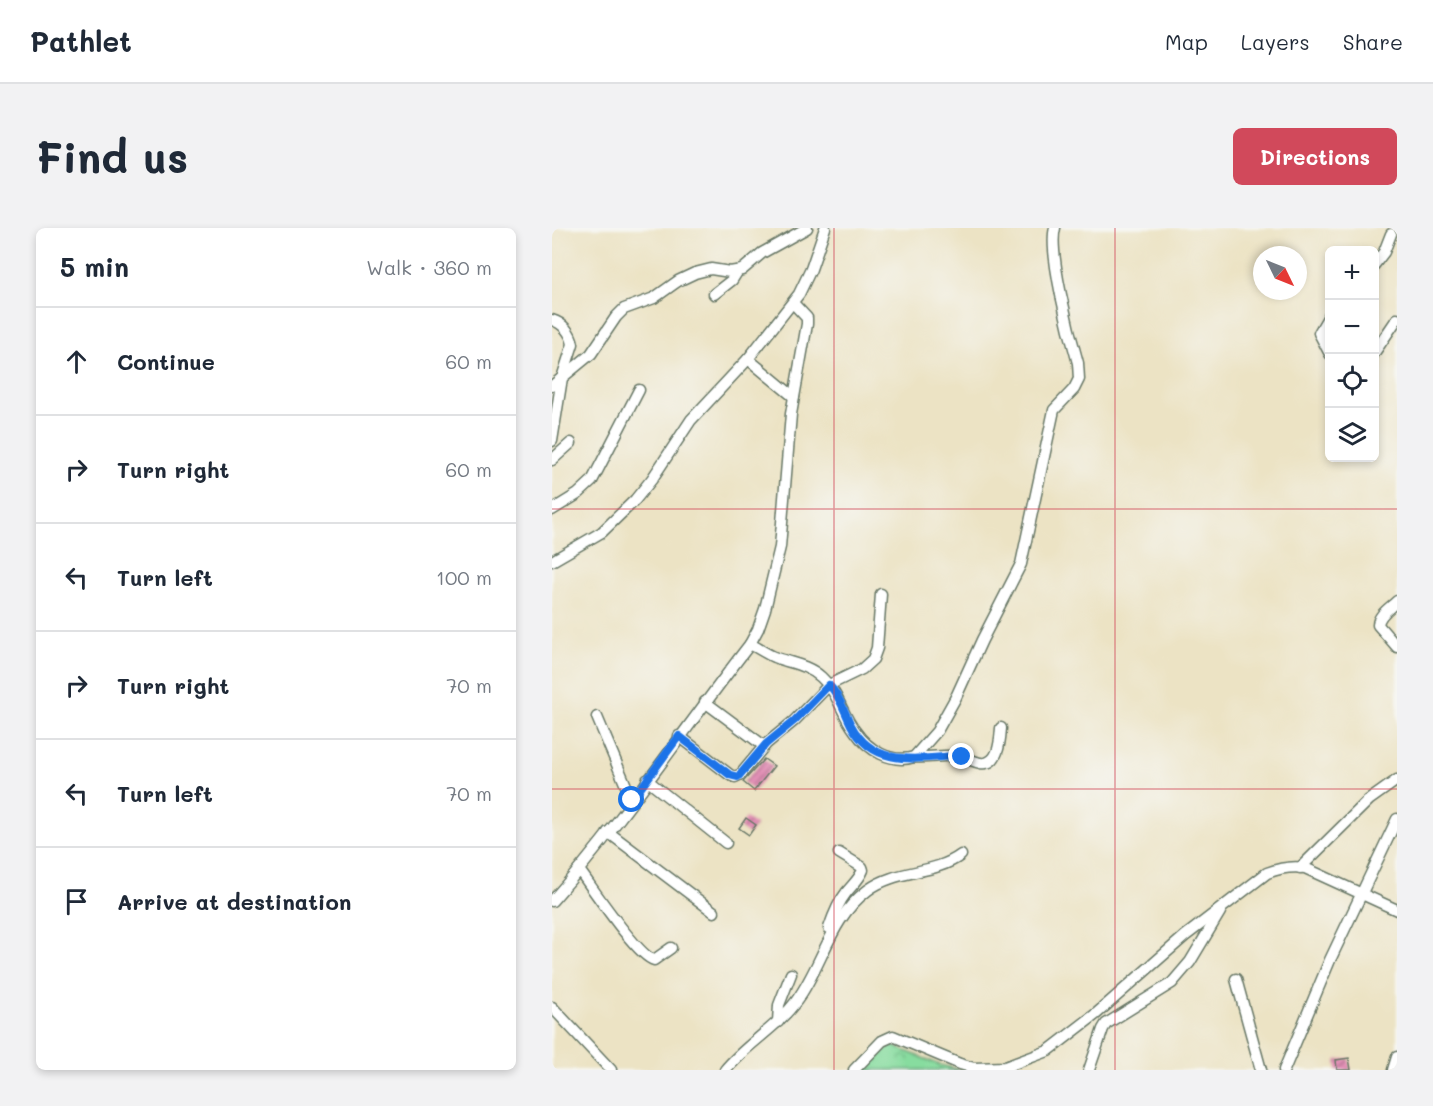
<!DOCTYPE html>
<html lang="en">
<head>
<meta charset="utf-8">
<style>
  :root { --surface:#fff; --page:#f2f2f3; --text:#1f2937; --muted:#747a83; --line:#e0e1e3; --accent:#d1495b }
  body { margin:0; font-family:Mali,sans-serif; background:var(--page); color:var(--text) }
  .controls { position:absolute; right:18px; top:18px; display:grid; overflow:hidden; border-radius:9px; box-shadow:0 3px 9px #0003 }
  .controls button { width:54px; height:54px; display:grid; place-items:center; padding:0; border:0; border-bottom:2px solid var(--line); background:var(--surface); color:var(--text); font:30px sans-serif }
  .compass { position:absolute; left:701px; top:18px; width:54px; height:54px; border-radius:50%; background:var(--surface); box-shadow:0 3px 9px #0003; rotate:133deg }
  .stop { position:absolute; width:18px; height:18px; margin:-14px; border:4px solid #1a73e8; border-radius:50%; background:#fff }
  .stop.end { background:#1a73e8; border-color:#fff; box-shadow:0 2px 6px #0008 }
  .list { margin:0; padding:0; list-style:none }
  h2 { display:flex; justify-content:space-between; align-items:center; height:78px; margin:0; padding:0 24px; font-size:26px }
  h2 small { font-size:20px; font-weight:400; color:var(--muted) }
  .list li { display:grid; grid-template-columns:39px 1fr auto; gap:18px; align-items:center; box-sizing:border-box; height:108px; padding:0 24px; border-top:2px solid var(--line) }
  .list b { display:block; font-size:22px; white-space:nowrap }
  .list em { font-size:20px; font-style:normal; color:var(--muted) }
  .icon { flex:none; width:33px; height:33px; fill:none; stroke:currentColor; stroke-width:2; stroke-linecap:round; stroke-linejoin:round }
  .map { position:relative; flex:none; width:845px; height:842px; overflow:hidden; border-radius:9px }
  header { display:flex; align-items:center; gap:36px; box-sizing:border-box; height:84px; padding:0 30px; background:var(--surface); border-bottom:2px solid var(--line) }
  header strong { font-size:28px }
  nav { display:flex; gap:33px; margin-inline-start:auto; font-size:21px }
  .intro { display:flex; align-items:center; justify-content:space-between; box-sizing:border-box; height:144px; padding:0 36px }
  h1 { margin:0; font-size:42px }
  .button { padding:15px 27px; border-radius:9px; background:var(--accent); color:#fff; font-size:21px; font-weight:700 }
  main { display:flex; gap:36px; padding:0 36px }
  aside { flex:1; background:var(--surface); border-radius:9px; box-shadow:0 3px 9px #0003 }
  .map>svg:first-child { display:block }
</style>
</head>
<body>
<header>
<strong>Pathlet</strong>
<nav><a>Map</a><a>Layers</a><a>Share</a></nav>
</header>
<div class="intro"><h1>Find us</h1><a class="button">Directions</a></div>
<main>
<aside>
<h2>5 min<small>Walk · 360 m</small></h2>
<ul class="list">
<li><svg class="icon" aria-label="ahead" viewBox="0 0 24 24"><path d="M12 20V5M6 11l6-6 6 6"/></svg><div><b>Continue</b></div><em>60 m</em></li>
<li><svg class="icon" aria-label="right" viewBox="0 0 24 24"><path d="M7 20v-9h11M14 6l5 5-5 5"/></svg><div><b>Turn right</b></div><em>60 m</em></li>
<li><svg class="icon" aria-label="left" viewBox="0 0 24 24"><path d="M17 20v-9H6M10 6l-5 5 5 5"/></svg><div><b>Turn left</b></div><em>100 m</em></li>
<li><svg class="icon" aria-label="right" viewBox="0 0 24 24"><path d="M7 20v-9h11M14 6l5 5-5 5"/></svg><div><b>Turn right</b></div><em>70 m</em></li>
<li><svg class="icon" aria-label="left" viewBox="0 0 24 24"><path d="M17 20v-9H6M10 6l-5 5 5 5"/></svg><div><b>Turn left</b></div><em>70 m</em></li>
<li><svg class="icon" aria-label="arrive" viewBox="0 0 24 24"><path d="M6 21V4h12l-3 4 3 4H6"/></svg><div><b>Arrive at destination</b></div></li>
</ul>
</aside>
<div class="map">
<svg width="845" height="842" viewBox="0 0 845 842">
  <defs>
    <pattern id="park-crowns" width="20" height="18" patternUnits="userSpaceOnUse" patternTransform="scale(1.5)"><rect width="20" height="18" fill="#87dc9f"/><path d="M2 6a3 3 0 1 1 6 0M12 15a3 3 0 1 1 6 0" fill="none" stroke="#6eb482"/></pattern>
    <pattern id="building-hatch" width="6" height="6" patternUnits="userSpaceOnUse" patternTransform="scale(1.5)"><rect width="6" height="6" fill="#e290b6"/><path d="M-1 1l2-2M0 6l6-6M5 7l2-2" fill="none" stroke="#b77795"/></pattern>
  </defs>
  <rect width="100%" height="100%" fill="#f6f6f2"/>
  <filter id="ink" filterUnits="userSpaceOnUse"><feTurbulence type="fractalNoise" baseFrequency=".0167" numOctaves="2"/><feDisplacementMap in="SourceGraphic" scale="12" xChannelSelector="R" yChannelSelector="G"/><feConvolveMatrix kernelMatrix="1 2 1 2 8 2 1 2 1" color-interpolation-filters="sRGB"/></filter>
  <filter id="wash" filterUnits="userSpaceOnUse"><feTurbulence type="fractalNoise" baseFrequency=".008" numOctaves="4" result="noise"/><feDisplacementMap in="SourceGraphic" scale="24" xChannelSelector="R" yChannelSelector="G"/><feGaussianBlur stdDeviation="1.35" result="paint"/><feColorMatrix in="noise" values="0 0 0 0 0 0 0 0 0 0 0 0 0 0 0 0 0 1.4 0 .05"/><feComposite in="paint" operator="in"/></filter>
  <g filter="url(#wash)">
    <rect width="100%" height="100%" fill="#ece3c4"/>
    <!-- park -->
    <polygon fill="url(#park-crowns)" stroke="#538c6a" stroke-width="1.5" points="339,817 388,837 411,842 312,842"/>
    <g id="blocks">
      <!-- building -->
      <g fill="url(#building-hatch)">
        <polygon points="212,531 222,538 202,563 191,554"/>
        <polygon points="194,590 204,597 197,607 187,600"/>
        <polygon points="797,830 799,842 785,842 784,832"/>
      </g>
    </g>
  </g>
  <g filter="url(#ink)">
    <use href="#blocks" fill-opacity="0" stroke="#677766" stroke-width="1.5"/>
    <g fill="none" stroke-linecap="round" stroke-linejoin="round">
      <defs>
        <g id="minor">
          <polyline points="822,37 832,24 839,6"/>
          <polyline points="162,66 180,52 185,44"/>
          <polyline points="778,86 767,105 778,126"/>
          <path d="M0 92C11 95 19 105 21 116L10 150 0 213"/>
          <polyline points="822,125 845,91"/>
          <polyline points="196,131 242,169"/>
          <polyline points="0,158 39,126 64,89 72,81 102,70 126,53 143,45 159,41 178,44 190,42 210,25 255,0"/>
          <polyline points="0,232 19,215"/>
          <polyline points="0,282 26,266 40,253 87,162"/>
          <polyline points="0,333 50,304 83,272 100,251 139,192 196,131 247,66 259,41 273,0"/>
          <path d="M845 373C838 380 826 387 826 397L845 419"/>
          <path d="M198 416C206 420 213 425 222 429 238 435 256 437 269 449 287 465 289 485 303 503 316 522 339 536 362 529L385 503 404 469 430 412 469 336 502 182 522 161 527 151 526 135C518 108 496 24 503 0"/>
          <polyline points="153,474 212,518"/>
          <polyline points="45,489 80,572"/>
          <polyline points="127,508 178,547 183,549 189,546 214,516 242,493 277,457 310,441 321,431 325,420 329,366"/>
          <path d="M362 529C377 530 391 527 405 528 413 529 420 533 428 535 447 538 448 513 449 500"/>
          <polyline points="95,552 174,615"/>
          <polyline points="56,604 162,684"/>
          <polyline points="748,640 817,572 845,552"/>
          <path d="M27 642C40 659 85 728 102 732L119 720"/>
          <path d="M0 673C72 592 132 501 198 416L206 401 213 381 228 319 239 186 255 96V90L241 75"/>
          <path d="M277 700C281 688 286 675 294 665 300 657 307 652 311 642L310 639 287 625"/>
          <polyline points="684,751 709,842"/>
          <polyline points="0,779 59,842"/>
          <polyline points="226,794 227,777 239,746"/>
          <path d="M173 842C194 816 225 800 245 772 271 736 278 690 316 662 344 641 382 647 409 627"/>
          <path d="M302 842 330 813 341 808 408 836 422 840 453 839 496 823 544 786 633 708 715 645C728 640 739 638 753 640L845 682"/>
          <polyline points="537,842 551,801 554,796 620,755 638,734 668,684"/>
          <polyline points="732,842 778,732 845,591"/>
          <polyline points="841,842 845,829"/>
        </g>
      </defs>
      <!-- minor casing -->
      <use href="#minor" stroke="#677766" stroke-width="13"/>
      <!-- minor -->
      <use href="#minor" stroke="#fff" stroke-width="10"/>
    </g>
  </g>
  <g fill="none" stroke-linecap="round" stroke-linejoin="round" filter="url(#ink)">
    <!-- route -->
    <path stroke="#1a73e8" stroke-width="8" d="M80 572 127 508 178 547 186 549 214 516 242 493 277 457C288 468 292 483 299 497 321 539 363 531 402 528L410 529"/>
  </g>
  <!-- grid -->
  <path fill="none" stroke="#d1495b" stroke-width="1.5" stroke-opacity="0.55" d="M282 0V842M563 0V842M0 281H845M0 561H845"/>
</svg>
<div class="controls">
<button>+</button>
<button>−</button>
<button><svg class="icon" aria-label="locate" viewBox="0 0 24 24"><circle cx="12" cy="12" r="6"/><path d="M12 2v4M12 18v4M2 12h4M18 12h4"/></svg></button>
<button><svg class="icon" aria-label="layers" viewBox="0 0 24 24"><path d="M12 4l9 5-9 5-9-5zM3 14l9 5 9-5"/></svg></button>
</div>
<svg class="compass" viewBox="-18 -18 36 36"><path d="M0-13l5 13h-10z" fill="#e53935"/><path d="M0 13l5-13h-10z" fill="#747a83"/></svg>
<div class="stop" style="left:80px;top:572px"></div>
<div class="stop end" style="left:410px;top:529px"></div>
</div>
</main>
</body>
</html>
